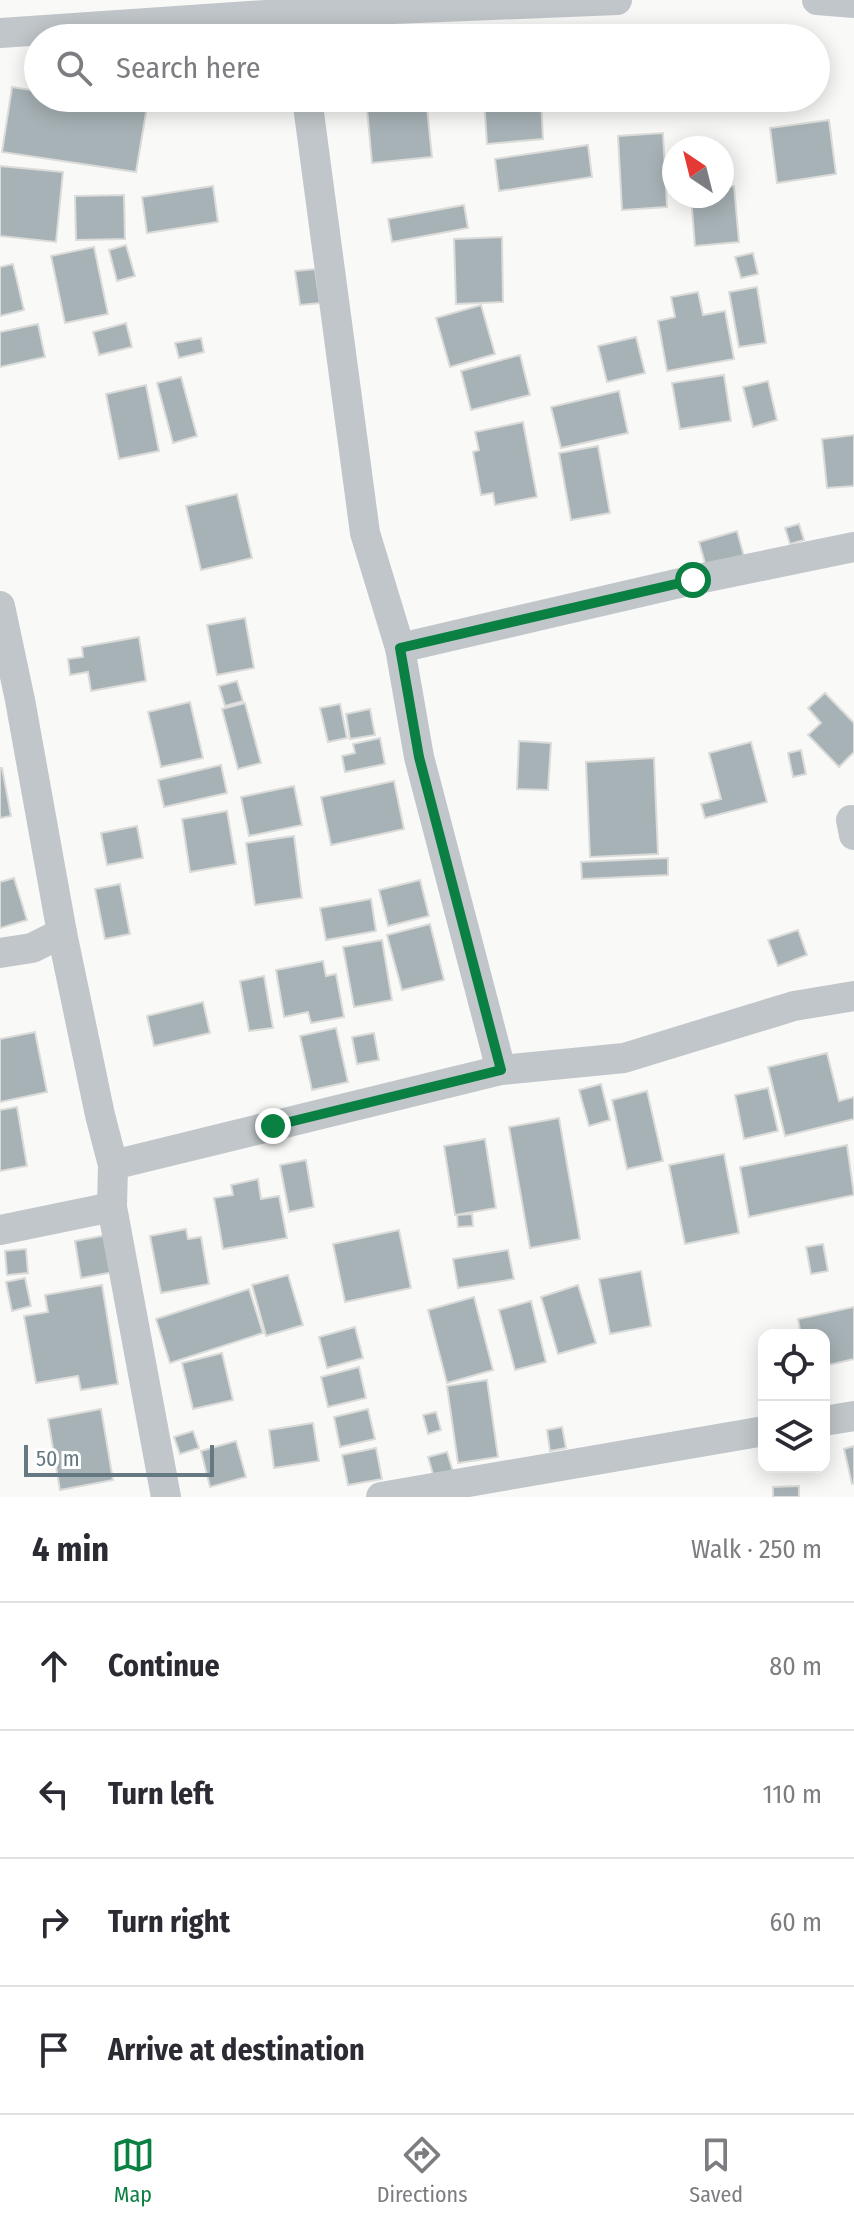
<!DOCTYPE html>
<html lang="en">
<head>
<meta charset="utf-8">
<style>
  :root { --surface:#fff; --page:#f2f2f3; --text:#2b2b33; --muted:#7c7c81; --line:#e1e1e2; --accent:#0b8043 }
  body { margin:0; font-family:"Fira Sans Condensed",sans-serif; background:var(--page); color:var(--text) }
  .controls { position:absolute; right:24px; bottom:24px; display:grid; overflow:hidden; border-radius:16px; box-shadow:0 4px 20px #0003 }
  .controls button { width:72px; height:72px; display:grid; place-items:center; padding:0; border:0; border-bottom:2px solid var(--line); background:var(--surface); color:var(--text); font:40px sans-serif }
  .compass { position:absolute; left:662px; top:136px; width:72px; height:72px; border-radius:50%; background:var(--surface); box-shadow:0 4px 20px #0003; rotate:325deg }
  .scale { position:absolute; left:24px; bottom:20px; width:190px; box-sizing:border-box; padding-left:8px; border:4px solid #647982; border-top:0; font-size:22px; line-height:28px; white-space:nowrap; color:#647982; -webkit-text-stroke:6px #fff; paint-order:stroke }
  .stop { position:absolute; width:24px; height:24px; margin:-18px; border:6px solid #0b8043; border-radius:50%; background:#fff }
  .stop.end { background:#0b8043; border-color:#fff; box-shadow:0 2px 8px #0008 }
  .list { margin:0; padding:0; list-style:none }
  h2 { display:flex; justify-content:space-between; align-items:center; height:104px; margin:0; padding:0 32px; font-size:34px }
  h2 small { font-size:26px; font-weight:400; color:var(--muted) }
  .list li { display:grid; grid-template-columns:52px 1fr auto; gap:24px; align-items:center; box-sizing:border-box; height:128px; padding:0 32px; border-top:2px solid var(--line) }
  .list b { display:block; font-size:30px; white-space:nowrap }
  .list em { font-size:26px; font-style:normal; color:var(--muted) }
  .icon { flex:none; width:44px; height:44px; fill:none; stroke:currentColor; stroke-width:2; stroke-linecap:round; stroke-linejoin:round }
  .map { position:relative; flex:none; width:854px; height:1497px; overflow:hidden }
  .search { position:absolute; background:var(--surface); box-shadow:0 4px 20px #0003; left:24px; right:24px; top:24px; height:88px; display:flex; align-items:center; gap:20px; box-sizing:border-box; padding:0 28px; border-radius:44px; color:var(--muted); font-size:30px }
  .sheet { height:616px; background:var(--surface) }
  nav { display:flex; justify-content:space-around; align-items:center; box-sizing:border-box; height:112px; border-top:2px solid var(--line); background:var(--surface); font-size:22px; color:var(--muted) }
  nav a { display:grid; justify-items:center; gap:4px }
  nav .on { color:var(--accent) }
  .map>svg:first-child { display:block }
</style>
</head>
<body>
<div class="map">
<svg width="854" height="1497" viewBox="0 0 854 1497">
  <rect width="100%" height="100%" fill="#f9f9f7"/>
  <!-- building -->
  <g fill="#a7b2b6" stroke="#dbdbd9" stroke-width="2">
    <polygon points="12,87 38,91 38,98 84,98 147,107 136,172 2,152"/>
    <polygon points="366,98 426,98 432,157 372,163"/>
    <polygon points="541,98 543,139 487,144 484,99"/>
    <polygon points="829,120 836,174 777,183 770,128"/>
    <polygon points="663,133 667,207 622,210 618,136"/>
    <polygon points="588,145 592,177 499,191 495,159"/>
    <polygon points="0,166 63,172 56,242 0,236"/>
    <polygon points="213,186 218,222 147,233 142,197"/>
    <polygon points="734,186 739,242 695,246 691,196 722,196 722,187"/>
    <polygon points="124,195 125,239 76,240 75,196"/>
    <polygon points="464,205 468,228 392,242 388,219"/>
    <polygon points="502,237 503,302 456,304 454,239"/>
    <polygon points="126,245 135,276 117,281 109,250"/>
    <polygon points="94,247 108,314 65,323 51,256"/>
    <polygon points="753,253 758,274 741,278 735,257"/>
    <polygon points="13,264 24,310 0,316 0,267"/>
    <polygon points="315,269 320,303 300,305 295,271"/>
    <polygon points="757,287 766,343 739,347 729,292"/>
    <polygon points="698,292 703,315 725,311 734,359 667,371 658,321 675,317 671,297"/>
    <polygon points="481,305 495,354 450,367 436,318"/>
    <polygon points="126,323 132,347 99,355 93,332"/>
    <polygon points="38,324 45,357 0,367 0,332"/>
    <polygon points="636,337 645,373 607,382 598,346"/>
    <polygon points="201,338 204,352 179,358 175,343"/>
    <polygon points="520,355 530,395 471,410 461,371"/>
    <polygon points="724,375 731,421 680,429 672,383"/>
    <polygon points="181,377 197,436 173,443 157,383"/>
    <polygon points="768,381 777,420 753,427 743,387"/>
    <polygon points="146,385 159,451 119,459 106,394"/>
    <polygon points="619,391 628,433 561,448 551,407"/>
    <polygon points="523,422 537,497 495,505 493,493 481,495 473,452 479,450 475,432"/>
    <polygon points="854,435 854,486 827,488 822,439"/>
    <polygon points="598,446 610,513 571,520 559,453"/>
    <polygon points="237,494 252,558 201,570 186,506"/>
    <polygon points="799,524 804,540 790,544 785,528"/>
    <polygon points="737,531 745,560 707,570 699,542"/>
    <polygon points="245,618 254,668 217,675 207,625"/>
    <polygon points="139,637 146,681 91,691 88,672 70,675 68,659 83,657 82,647"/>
    <polygon points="237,681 243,701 225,706 219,686"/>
    <polygon points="825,693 854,723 854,752 839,767 808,735 821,723 808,708"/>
    <polygon points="190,702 203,758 161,767 148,712"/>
    <polygon points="245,703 261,763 238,769 222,709"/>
    <polygon points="340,704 347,738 328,742 320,708"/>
    <polygon points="370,709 375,735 350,739 346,714"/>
    <polygon points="380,738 385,764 345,772 342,756 355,753 353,744"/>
    <polygon points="519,741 551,743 548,790 517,789"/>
    <polygon points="751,742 767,802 705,818 701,804 721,799 709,753"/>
    <polygon points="801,750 806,774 793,777 788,753"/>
    <polygon points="654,758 658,854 590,857 586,762"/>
    <polygon points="221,765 227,793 164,807 158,780"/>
    <polygon points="0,768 2,768 11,816 0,818"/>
    <polygon points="394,781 404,829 331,845 321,797"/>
    <polygon points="294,786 302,825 249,836 241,797"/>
    <polygon points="227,811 236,864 190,872 182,819"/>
    <polygon points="137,826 143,858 107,865 101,833"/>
    <polygon points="294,836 302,898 255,905 246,843"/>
    <polygon points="668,858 668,875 582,879 581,862"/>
    <polygon points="14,878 27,920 0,928 0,882"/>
    <polygon points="420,880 429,916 388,926 379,890"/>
    <polygon points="120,884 130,934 105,939 95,889"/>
    <polygon points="371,899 376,931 326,940 320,908"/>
    <polygon points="430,924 444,980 402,990 387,935"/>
    <polygon points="798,930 807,955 778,966 768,940"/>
    <polygon points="382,940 392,1000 354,1007 343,947"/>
    <polygon points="323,961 326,976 336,974 344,1017 311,1023 308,1012 284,1017 276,970"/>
    <polygon points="264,976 273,1028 249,1031 240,981"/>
    <polygon points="203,1002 210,1033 154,1046 147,1016"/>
    <polygon points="336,1028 348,1082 312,1090 300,1036"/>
    <polygon points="35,1032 47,1092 0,1102 0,1039"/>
    <polygon points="374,1033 379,1060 357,1064 352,1037"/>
    <polygon points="827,1053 839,1101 854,1097 854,1119 785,1136 768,1067"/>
    <polygon points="601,1084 610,1120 589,1126 579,1090"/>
    <polygon points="768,1088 778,1131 744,1139 735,1095"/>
    <polygon points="647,1091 663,1161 627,1169 612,1100"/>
    <polygon points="17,1107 27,1166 0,1171 0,1110"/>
    <polygon points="559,1118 580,1239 530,1248 509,1127"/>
    <polygon points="485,1139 496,1208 455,1215 444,1146"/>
    <polygon points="847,1145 854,1195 749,1217 740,1167"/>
    <polygon points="724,1154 739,1233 685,1244 669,1165"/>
    <polygon points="306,1160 314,1207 289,1212 280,1165"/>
    <polygon points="258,1179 261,1199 279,1196 287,1238 223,1249 214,1198 233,1195 231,1185"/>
    <polygon points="472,1214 473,1226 458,1227 457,1215"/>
    <polygon points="186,1229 188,1239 201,1237 209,1284 161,1293 150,1236"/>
    <polygon points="399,1230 411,1288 345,1302 333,1244"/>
    <polygon points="107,1235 114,1272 81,1278 75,1241"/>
    <polygon points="823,1244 828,1271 811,1274 806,1247"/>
    <polygon points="26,1249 28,1273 7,1275 5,1251"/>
    <polygon points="508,1250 514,1279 458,1288 453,1259"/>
    <polygon points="641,1271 651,1326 610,1334 599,1279"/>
    <polygon points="288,1275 303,1325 266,1336 252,1285"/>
    <polygon points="25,1278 31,1306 12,1311 6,1282"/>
    <polygon points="102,1285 118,1384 81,1390 78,1376 36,1383 24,1316 48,1312 45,1295"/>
    <polygon points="578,1285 596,1343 558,1354 541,1297"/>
    <polygon points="249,1289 263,1333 170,1363 156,1319"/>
    <polygon points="474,1297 493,1370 447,1383 428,1310"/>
    <polygon points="531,1301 546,1362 515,1370 499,1310"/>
    <polygon points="854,1307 854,1359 824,1366 824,1335 801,1335 798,1319"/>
    <polygon points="355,1327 363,1358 327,1368 319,1337"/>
    <polygon points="222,1353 233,1400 193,1409 182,1363"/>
    <polygon points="359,1367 366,1398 328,1407 321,1377"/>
    <polygon points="487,1380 498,1457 458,1463 447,1386"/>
    <polygon points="101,1409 113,1480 60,1490 48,1419"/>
    <polygon points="368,1409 375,1439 340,1447 334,1417"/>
    <polygon points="436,1412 441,1430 428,1434 423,1415"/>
    <polygon points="313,1423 319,1461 274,1468 269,1430"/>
    <polygon points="562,1427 566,1448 550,1451 547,1430"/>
    <polygon points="193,1431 199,1448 180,1454 174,1437"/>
    <polygon points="236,1441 246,1477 210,1487 201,1451"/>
    <polygon points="854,1446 854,1483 852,1484 844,1449"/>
    <polygon points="376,1448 382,1479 348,1485 342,1455"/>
    <polygon points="447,1452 454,1475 435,1481 428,1457"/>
    <polygon points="799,1486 799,1497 773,1497 773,1487"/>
  </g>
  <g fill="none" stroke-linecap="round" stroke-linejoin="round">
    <!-- street -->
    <g stroke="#c0c6c9" stroke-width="30">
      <polyline points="817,0 854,3"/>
      <polyline points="0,33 295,13 617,0"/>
      <polyline points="307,98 365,533 400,648 419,757 501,1070"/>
      <polyline points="0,606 20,700 62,933 100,1115 113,1165 112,1207 166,1497"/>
      <polyline points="400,648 693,580 854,547"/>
      <polyline points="851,820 854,835"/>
      <polyline points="0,953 32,948 62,933"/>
      <polyline points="113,1165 501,1070 624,1058 794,1006 854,996"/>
      <polyline points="0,1230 112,1207"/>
      <polyline points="824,1421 854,1416"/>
      <polyline points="381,1497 764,1431"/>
    </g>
  </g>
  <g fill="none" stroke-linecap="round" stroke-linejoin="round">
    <!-- route -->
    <polyline stroke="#0b8043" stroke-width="10" points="273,1126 501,1070 419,757 400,648 693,580"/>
  </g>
</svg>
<div class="controls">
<button><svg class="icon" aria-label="locate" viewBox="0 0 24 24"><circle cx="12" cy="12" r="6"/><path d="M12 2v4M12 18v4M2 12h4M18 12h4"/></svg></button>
<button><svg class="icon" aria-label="layers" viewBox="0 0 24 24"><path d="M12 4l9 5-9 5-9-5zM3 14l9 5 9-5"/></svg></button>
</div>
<svg class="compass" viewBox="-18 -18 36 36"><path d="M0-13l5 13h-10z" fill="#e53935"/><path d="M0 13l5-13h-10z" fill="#7c7c81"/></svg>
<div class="scale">50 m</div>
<div class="stop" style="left:693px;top:580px"></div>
<div class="stop end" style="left:273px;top:1126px"></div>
<div class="search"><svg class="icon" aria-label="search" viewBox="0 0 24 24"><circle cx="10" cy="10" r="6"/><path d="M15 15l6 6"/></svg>Search here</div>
</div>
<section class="sheet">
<h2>4 min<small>Walk · 250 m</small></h2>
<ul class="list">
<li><svg class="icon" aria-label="ahead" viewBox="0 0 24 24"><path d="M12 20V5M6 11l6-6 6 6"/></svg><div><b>Continue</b></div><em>80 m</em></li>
<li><svg class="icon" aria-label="left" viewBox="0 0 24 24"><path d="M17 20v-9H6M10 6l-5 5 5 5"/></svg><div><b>Turn left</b></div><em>110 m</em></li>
<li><svg class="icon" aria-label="right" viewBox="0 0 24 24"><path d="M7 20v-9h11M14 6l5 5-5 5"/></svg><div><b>Turn right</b></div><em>60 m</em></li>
<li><svg class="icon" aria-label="arrive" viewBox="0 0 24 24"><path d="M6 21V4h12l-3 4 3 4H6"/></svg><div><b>Arrive at destination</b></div></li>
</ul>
</section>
<nav>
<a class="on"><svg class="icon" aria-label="map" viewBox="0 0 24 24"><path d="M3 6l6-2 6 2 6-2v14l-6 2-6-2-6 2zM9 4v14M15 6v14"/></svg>Map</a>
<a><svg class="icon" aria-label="directions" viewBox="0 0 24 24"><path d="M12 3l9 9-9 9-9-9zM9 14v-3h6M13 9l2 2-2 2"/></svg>Directions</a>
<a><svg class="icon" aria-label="saved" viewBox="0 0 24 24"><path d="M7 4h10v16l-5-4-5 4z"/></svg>Saved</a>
</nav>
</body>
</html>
